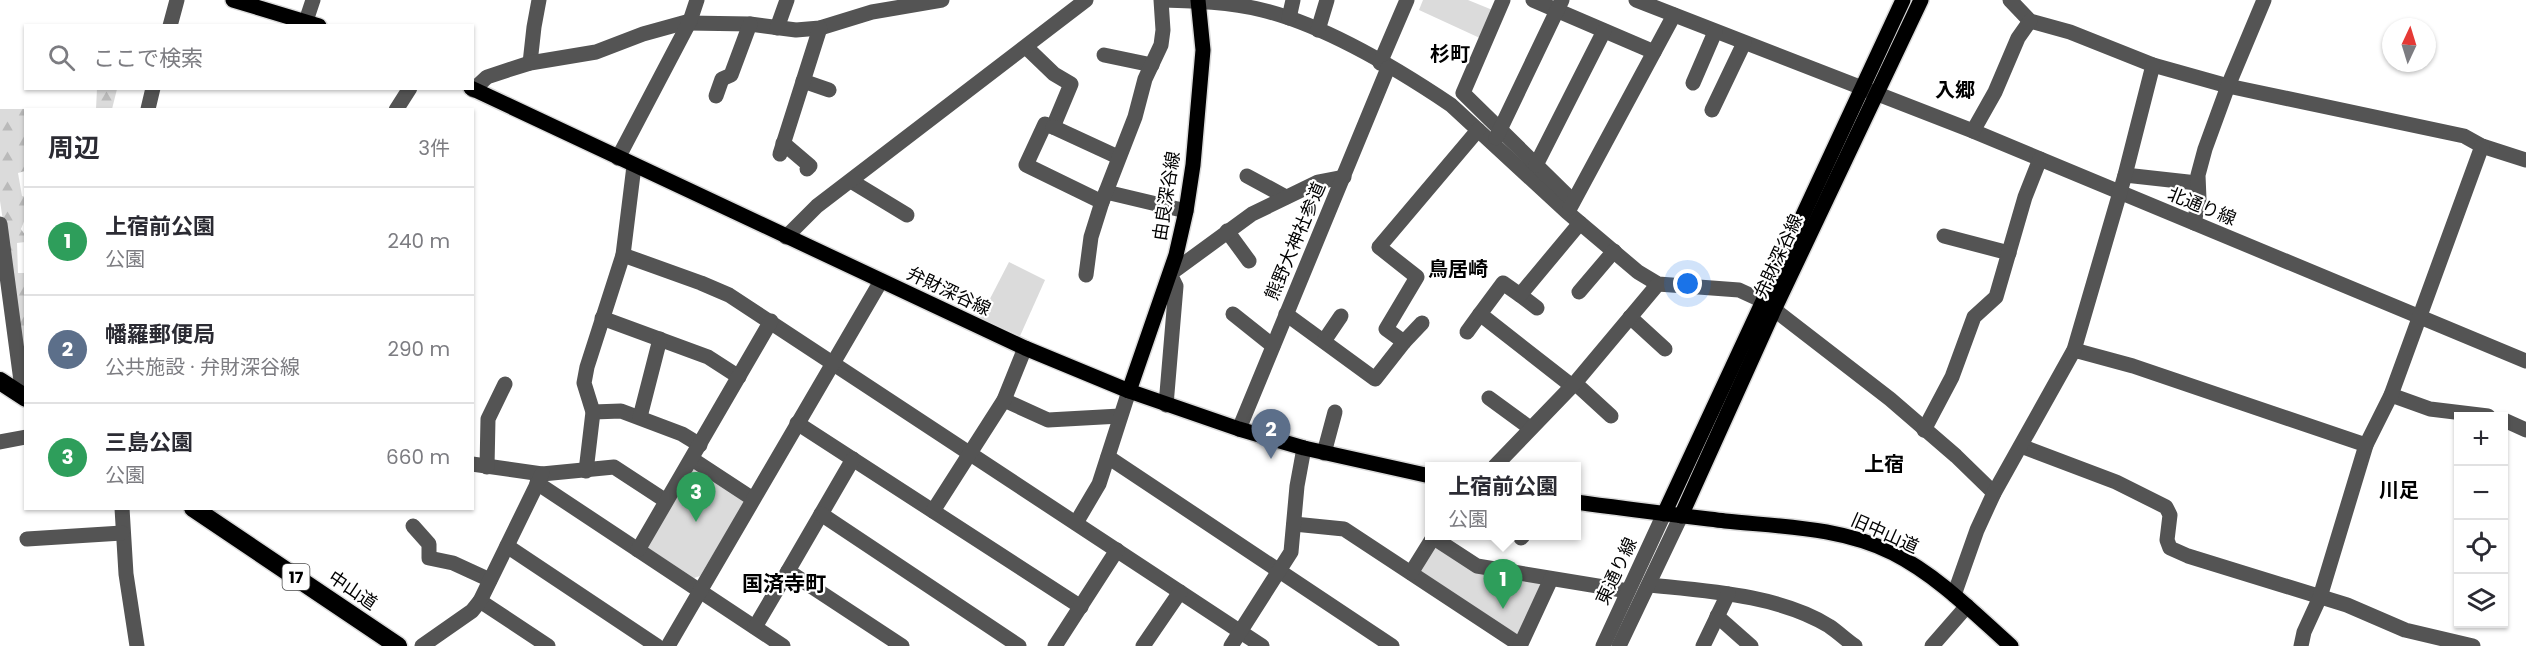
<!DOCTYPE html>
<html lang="ja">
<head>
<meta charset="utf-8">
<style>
  :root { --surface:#fff; --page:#f2f2f3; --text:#2b2b33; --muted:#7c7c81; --line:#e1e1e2; --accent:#000 }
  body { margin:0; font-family:Poppins,"Noto Sans JP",sans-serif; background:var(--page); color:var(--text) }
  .controls { position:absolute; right:18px; bottom:18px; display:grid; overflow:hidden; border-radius:0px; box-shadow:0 2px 4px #0004 }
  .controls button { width:54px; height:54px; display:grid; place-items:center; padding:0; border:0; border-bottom:2px solid var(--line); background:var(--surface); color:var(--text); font:30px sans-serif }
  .compass { position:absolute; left:2382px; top:18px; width:54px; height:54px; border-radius:50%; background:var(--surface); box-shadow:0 2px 4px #0004; rotate:4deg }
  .you { position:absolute; left:1688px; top:284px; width:21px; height:21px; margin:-15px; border:4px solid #fff; border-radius:50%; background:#1a73e8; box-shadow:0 0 0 9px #1a73e833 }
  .badge { display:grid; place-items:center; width:39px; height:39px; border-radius:50%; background:var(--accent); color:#fff; font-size:20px; font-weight:700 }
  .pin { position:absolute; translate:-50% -50px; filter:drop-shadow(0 2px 3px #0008) }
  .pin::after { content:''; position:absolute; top:32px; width:21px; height:18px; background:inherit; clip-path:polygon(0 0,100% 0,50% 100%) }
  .popup { position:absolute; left:1425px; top:462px; width:156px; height:78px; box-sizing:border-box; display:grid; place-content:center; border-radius:0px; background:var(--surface); filter:drop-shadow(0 2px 4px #0005); font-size:20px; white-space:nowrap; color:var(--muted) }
  .popup b { font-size:22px; color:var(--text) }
  .popup::after { content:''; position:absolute; left:50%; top:100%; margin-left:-12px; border:12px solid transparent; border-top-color:var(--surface) }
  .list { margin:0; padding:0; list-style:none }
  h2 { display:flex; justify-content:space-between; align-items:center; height:78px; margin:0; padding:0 24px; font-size:26px }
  h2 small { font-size:20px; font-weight:400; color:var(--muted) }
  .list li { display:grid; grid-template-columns:39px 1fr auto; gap:18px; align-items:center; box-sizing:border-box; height:108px; padding:0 24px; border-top:2px solid var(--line) }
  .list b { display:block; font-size:22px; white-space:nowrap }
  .list p { margin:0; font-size:20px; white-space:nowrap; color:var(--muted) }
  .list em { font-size:20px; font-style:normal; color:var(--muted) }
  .icon { flex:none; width:33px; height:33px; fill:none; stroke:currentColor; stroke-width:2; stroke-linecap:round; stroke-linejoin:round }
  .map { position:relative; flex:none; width:2526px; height:646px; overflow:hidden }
  .search { position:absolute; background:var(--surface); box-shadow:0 2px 4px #0004; left:24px; top:24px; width:450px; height:66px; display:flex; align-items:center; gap:15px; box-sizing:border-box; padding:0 21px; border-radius:0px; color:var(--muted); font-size:22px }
  .panel { position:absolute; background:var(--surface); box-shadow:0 2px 4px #0004; left:24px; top:108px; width:450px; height:402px; border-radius:0px }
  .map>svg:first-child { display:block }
</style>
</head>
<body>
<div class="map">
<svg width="2526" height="646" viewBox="0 0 2526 646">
  <defs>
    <pattern id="forest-firs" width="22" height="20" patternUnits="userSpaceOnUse" patternTransform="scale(1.5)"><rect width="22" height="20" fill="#dbdbdb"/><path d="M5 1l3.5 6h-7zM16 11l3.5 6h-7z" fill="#bababa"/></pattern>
  </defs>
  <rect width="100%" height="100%" fill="#fff"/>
  <!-- green -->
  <g fill="#dbdbdb">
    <polygon points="1423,0 1468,0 1495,11 1482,39 1419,10"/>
    <polygon points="1009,262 1045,280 1020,336 980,318"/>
    <polygon points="692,467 742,496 744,503 700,576 694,578 648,548 648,542"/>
    <polygon points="1434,546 1544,583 1520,635 1516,636 1420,573 1419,569"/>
  </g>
  <!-- forest -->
  <g fill="url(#forest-firs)">
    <polygon points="97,89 117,89 112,109 96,109"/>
    <polygon points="0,109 34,109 26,110 25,171 18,173 22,196 26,197 25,219 21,229 25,235 25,242 17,243 18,273 25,273 26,375 0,201"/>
  </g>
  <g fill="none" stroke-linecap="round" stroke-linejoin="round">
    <defs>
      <g id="major">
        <polyline points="233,0 319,26"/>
        <polyline points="471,88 1025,348 1129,391 1239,429 1304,448 1430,476"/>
        <polyline points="1129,391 1176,255 1186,211 1193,165 1203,50 1198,0"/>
        <path d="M1576 502C1626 509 1676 515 1725 521 1783 527 1840 527 1893 553 1938 576 1974 613 2011 646"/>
        <polyline points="1664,514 1903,0"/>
        <polyline points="1681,516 1774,310 1921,0"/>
      </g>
      <g id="highway">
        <polyline points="0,381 26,398"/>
        <polyline points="193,508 398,646"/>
      </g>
    </defs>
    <!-- major casing -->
    <use href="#major" stroke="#dbdbdb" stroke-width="18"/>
    <!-- highway casing -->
    <use href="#highway" stroke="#dbdbdb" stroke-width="21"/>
    <!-- minor -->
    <g stroke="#545454" stroke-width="15">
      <path d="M1162 0C1195 1 1229 2 1262 10 1324 25 1399 70 1451 105L1567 212 1638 272 1658 284 1739 290 1763 301 1890 399 1956 456 1994 493"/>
      <polyline points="1503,0 1463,93 1573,201"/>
      <polyline points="1533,0 1654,52"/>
      <polyline points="1636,0 1973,131 2526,361"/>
      <polyline points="2010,0 2030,21 2070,32 2153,65 2228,86 2464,136 2482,146 2526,160"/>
      <polyline points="1289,18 1293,0"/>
      <polyline points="306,21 313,0"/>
      <polyline points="688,23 750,24 796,30 820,28 872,12 942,0"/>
      <polyline points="170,26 177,0"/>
      <polyline points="777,28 787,0"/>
      <polyline points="1318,30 1327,0"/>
      <polyline points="1027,48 1054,74 1071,84 1053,127 1045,124 1026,165 1102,202 1091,237 1086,275"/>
      <polyline points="1104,55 1152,65"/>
      <polyline points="530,63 534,27 539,0"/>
      <polyline points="1380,63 1407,0"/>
      <polyline points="803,81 829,90"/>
      <polyline points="1693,83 1715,32"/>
      <polyline points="473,90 487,77 508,70 530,63 596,52 643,34 690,21"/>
      <polyline points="716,96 722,79 731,75 750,24"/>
      <polyline points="148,109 153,88"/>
      <polyline points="396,110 410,88"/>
      <polyline points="1712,110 1744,43"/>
      <polyline points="1053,127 1118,157"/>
      <polyline points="1973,131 1995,92 2018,38 2030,21"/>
      <polyline points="1496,138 1562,0"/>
      <polyline points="783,143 810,166 807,169"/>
      <polyline points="780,154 820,28"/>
      <polyline points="618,158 690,21 697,0"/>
      <polyline points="1536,165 1604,31"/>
      <polyline points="2125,175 2197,183"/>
      <polyline points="1247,176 1286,197"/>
      <polyline points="851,181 907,215"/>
      <polyline points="1106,192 1186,211"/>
      <polyline points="1102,202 1135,117 1145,79 1161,45 1163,30 1161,0"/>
      <polyline points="1570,208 1674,15"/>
      <polyline points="2194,223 2199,199 2198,175 2205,149 2228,86 2264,0"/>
      <polyline points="0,224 21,381 17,393"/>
      <polyline points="1227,231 1249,261"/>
      <polyline points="1944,236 2009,253"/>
      <polyline points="786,237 817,206 1086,0"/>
      <polyline points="623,255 701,283 729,295 1262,646"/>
      <polyline points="1579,292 1614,251"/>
      <polyline points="1520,295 1537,308"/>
      <polyline points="1233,314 1273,346"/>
      <polyline points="1286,314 1375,379 1404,342 1386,329 1417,277 1379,247 1478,130"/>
      <polyline points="1630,317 1665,349"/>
      <polyline points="602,318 708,357 739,377"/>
      <polyline points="1467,332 1480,314"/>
      <polyline points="1324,341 1341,316"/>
      <polyline points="1404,342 1422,323"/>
      <polyline points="2074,350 2133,366 2366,445"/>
      <polyline points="1575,383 1611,416"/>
      <polyline points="1572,386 1480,314 1503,283 1520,295 1580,223"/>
      <polyline points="2391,395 2430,409 2488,416"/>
      <polyline points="1489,398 1530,428"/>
      <polyline points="1004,400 1048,420 1120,416"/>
      <polyline points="1166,405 1176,286 1170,274 1252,214 1318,182 1344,177"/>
      <polyline points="593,412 621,411 682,434 700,445"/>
      <polyline points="640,417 660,339"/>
      <polyline points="2504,420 2526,430"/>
      <polyline points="797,423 1081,607"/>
      <polyline points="1239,429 1388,68"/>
      <polyline points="1924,430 1952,377 1974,317 1996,297 2025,197 2040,159"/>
      <polyline points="0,442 26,437"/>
      <polyline points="2021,446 2116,482 2166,507 2170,515 2167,540 2170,548 2188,556 2347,605 2405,630 2473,646"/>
      <polyline points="1324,453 1335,412"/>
      <polyline points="1108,457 1392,646"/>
      <polyline points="692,459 753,499"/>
      <polyline points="853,459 788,571 902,646"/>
      <polyline points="472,464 542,474 614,467 666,501"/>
      <polyline points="1495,466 1575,383 1658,284"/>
      <polyline points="487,467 488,419 505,384"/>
      <polyline points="586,471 593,412 584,383 587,367 623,255 634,166"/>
      <polyline points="537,483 783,646"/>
      <polyline points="122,508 126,574 137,646"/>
      <polyline points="933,511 1004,400 1025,348"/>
      <polyline points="821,514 1019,646"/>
      <polyline points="1076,523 1099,484 1129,391"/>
      <polyline points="1294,524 1344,529 1520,645"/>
      <polyline points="413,526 429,544 429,558 453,563 490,580"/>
      <polyline points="1434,538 1477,566 1628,591"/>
      <polyline points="1521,538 1523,536"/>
      <polyline points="27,539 122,533"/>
      <polyline points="507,546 657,646"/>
      <polyline points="638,550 771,321"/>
      <polyline points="1411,573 1434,536"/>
      <path d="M1649 585C1707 591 1779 595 1829 626 1838 632 1846 640 1855 646"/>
      <polyline points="1954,595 1977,530 1994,493 2074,350 2125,175 2153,65"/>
      <polyline points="480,601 548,646"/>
      <polyline points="1717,616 1751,646"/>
      <polyline points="755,627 788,571"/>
      <polyline points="422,646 472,611 480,601 542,474"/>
      <polyline points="668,646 881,281"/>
      <polyline points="1055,646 1117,550"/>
      <polyline points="1143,646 1180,592"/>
      <polyline points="1231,646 1291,552 1297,486 1304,448"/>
      <polyline points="1520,646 1551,579"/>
      <polyline points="1603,646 1664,514"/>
      <polyline points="1619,646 1681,516"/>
      <polyline points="1703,646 1728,594"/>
      <polyline points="1932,646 1967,606"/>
      <polyline points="2301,646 2304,632 2320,597 2366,445 2391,395 2482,146"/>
    </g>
    <!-- major -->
    <use href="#major" stroke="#000" stroke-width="15"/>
    <!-- highway -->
    <use href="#highway" stroke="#000" stroke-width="18"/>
  </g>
  <g text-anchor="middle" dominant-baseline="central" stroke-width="4.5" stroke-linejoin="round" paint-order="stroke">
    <!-- shield labels -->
    <rect fill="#fff" stroke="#4c4c4c" stroke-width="1.5" x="282.5" y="564" width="27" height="26" rx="4.5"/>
    <g font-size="16" font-weight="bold" fill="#000">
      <text x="296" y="577">17</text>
    </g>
    <!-- street labels -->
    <g font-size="18" fill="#000" stroke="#fff">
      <text transform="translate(1166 196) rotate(-81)">由良深谷線</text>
      <text transform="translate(2202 206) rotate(22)">北通り線</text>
      <text transform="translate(1295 241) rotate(-67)">熊野大神社参道</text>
      <text transform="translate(1778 256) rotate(-65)">弁財深谷線</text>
      <text transform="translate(949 291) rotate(25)">弁財深谷線</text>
      <text transform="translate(1885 533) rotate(24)">旧中山道</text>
      <text transform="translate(1616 571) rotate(-65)">東通り線</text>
      <text transform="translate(353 590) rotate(34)">中山道</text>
    </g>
    <!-- neighbourhood labels -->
    <g font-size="20" font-weight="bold" fill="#000" stroke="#fff">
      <text x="1450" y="54">杉町</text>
      <text x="1955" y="90">入郷</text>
      <text x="1458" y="269">鳥居崎</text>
      <text x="1884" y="464">上宿</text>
      <text x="2399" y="490">川足</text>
    </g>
    <!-- quarter labels -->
    <g font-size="21" font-weight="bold" fill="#000" stroke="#fff">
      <text x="784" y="583">国済寺町</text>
    </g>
  </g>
</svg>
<div class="controls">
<button>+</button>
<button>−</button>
<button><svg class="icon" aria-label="locate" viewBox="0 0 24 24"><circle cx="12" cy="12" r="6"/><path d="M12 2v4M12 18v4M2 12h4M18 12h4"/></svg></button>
<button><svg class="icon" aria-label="layers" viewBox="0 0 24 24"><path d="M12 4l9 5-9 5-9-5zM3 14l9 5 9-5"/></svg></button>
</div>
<svg class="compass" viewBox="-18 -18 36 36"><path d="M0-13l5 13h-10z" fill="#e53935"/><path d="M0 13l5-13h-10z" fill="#7c7c81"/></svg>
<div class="you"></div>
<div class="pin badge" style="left:1503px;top:609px;background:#2e9e5b">1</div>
<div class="popup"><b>上宿前公園</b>公園</div>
<div class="pin badge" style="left:1271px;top:459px;background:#5c6f8a">2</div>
<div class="pin badge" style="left:696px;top:522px;background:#2e9e5b">3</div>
<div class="search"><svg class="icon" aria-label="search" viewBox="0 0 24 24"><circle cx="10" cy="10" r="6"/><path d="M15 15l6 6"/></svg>ここで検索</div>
<section class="panel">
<h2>周辺<small>3件</small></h2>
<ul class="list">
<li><span class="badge" style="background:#2e9e5b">1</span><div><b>上宿前公園</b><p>公園</p></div><em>240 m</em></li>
<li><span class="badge" style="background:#5c6f8a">2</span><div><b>幡羅郵便局</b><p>公共施設 · 弁財深谷線</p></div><em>290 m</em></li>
<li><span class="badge" style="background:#2e9e5b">3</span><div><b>三島公園</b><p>公園</p></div><em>660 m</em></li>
</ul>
</section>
</div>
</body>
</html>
